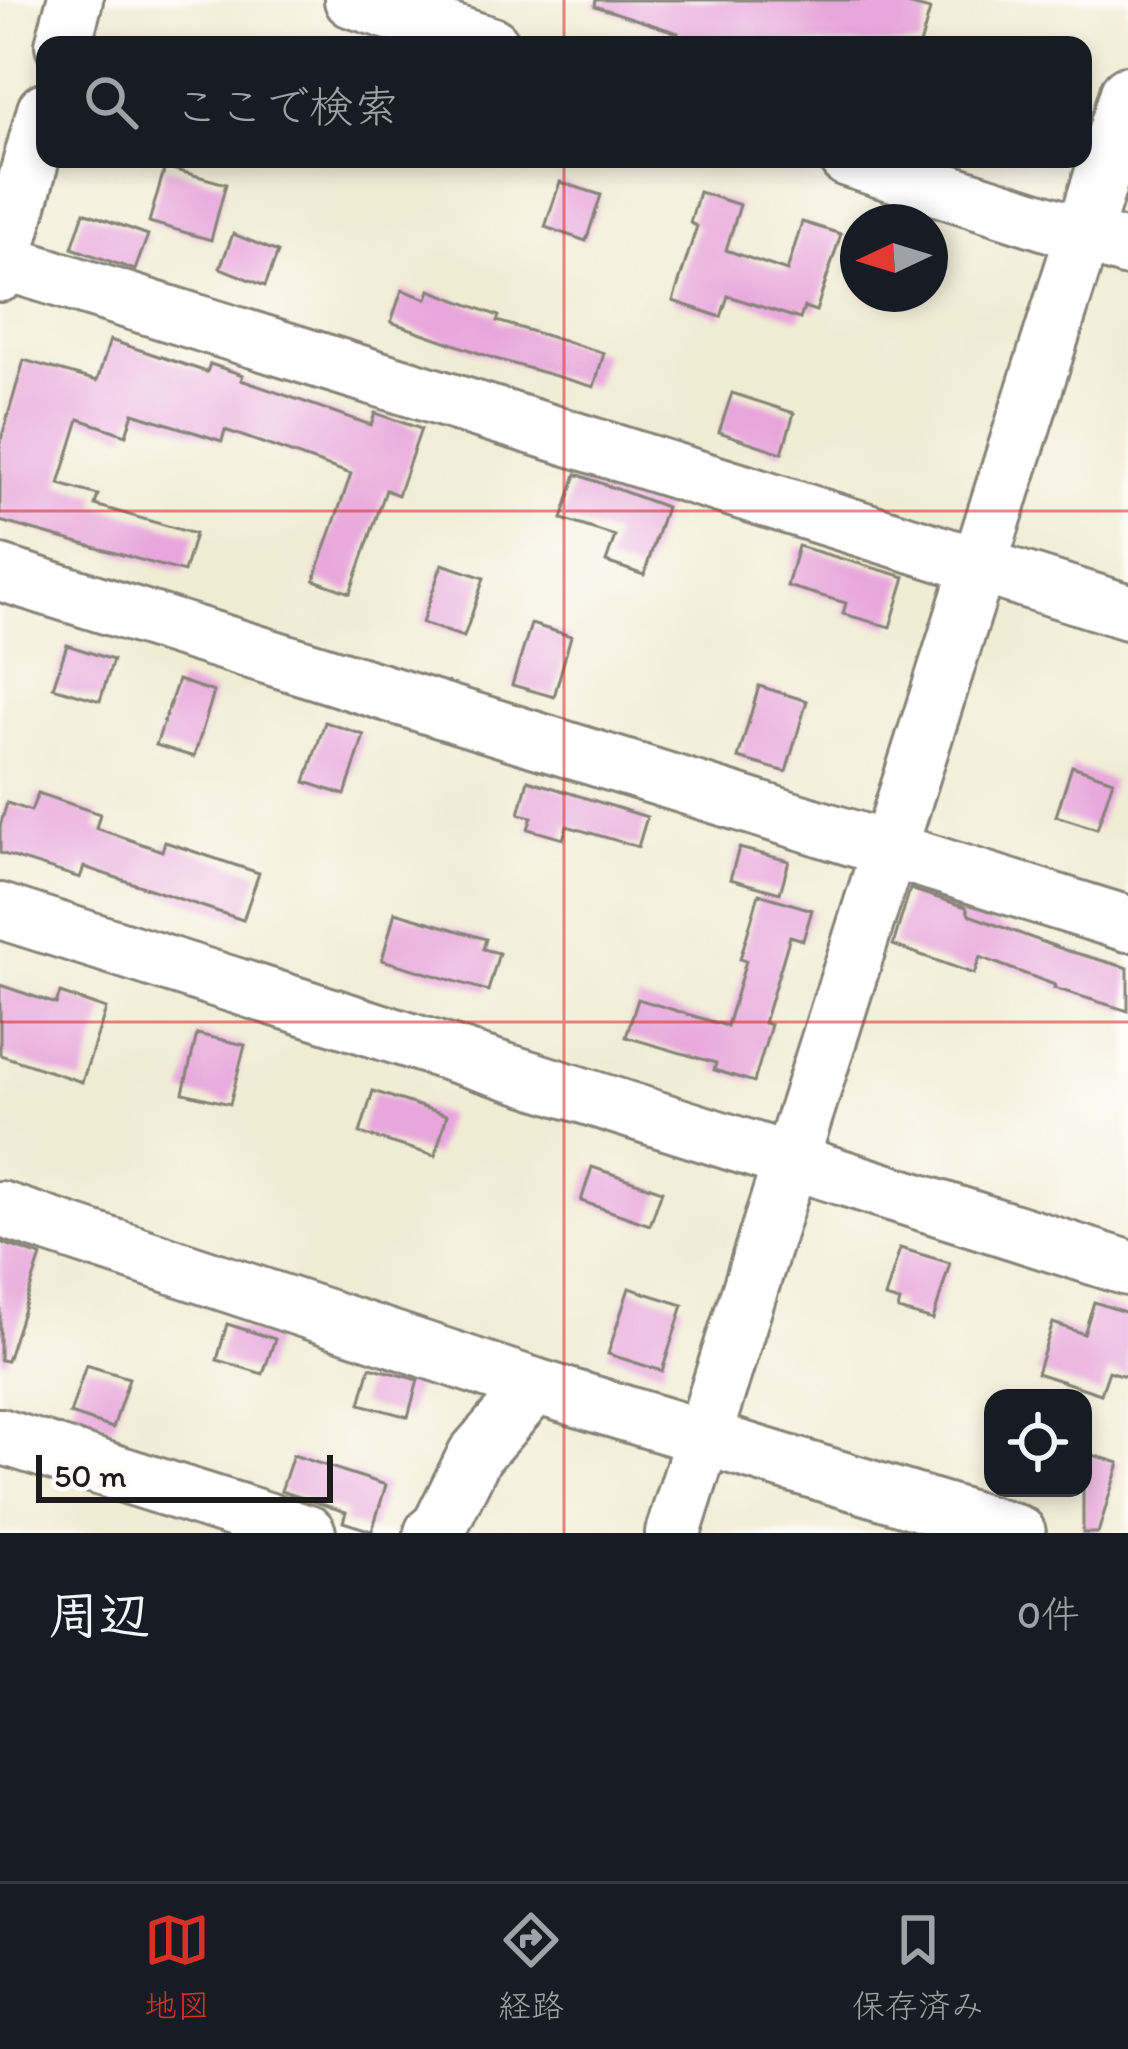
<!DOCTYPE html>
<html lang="ja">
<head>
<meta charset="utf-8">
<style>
  :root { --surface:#171b24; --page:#20242c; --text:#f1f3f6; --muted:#9ea1a6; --line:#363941; --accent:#d93025 }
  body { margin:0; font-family:Itim,"Klee One",sans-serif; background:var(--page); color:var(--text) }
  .controls { position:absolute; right:36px; bottom:36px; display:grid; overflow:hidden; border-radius:24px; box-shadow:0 6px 18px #0003 }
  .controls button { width:108px; height:108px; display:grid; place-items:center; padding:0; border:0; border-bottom:3px solid var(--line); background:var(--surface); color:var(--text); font:60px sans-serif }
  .compass { position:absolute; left:840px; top:204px; width:108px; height:108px; border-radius:50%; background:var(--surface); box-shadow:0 6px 18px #0003; rotate:266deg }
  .scale { position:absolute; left:36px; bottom:30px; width:297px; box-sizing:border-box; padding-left:12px; border:6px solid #1c1c1c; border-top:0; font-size:33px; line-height:42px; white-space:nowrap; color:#1c1c1c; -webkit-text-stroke:9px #fdfcf7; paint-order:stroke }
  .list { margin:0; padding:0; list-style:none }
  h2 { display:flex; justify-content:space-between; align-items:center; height:156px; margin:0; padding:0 48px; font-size:51px }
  h2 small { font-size:39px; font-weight:400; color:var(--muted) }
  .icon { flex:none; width:66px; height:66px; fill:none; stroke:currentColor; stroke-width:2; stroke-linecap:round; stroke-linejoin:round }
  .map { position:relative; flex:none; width:1128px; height:1533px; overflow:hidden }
  .search { position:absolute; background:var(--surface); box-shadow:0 6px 18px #0003; left:36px; right:36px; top:36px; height:132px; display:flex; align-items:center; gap:30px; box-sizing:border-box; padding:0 42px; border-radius:24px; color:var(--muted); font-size:45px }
  .sheet { height:348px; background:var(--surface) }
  nav { display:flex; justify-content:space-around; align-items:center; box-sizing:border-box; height:168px; border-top:3px solid var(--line); background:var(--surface); font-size:33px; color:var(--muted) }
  nav a { display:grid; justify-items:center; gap:6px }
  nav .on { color:var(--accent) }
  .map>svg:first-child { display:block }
</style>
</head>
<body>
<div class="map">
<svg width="1128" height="1533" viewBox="0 0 1128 1533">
  <rect width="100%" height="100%" fill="#fdfcf7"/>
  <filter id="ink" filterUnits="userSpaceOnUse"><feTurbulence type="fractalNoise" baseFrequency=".00833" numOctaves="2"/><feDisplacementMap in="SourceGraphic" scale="24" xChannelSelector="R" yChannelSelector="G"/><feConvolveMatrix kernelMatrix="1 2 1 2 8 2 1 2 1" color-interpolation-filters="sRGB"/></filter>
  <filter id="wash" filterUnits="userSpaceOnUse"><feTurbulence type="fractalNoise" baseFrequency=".004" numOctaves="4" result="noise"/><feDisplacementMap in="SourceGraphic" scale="48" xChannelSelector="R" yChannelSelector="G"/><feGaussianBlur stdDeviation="2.7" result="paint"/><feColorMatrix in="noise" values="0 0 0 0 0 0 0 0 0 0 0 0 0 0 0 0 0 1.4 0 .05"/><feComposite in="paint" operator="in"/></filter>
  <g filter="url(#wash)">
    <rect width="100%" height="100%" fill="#f1ecd4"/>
    <g id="blocks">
      <!-- building -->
      <g fill="#e8a7dc">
        <polygon points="596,0 893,0 930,10 920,45 674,45 678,33 595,6"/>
        <polygon points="165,167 226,184 211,240 149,222"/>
        <polygon points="560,182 601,195 586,241 545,227"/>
        <polygon points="699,192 740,205 726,250 787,271 802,222 841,234 816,311 804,307 800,319 728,296 721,317 673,301 697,226 690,223"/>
        <polygon points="84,212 148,235 135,270 72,248"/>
        <polygon points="233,234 278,252 265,286 220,268"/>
        <polygon points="402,290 427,299 430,290 499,316 497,321 604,353 594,387 496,359 391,322"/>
        <polygon points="110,340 207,372 210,364 243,375 241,380 371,425 375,413 421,429 398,495 386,490 350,593 314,580 351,474 225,430 222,441 133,413 126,435 79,419 59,484 98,495 95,505 195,534 184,572 0,521 0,443 24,360 97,381"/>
        <polygon points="732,393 794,413 782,453 719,432"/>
        <polygon points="576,474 666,507 644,575 606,562 615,536 562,519"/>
        <polygon points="798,546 905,577 890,627 843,614 846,603 787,586"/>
        <polygon points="442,564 484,578 464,637 422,623"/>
        <polygon points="531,624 571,636 554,697 512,685"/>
        <polygon points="67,645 113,660 100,701 53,687"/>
        <polygon points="178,680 214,692 194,757 156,745"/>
        <polygon points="759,686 807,701 786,772 738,758"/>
        <polygon points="325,722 364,735 345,795 305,782"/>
        <polygon points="1072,766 1113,780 1097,829 1056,816"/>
        <polygon points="528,780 647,817 638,847 567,826 563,839 528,829 532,817 519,814"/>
        <polygon points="38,793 100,814 96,828 162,851 165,842 259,873 243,920 84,867 80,878 0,853 0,826 7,803 31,811"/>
        <polygon points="739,848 789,861 780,893 730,879"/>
        <polygon points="910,889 966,907 969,915 1065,950 1128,968 1128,1011 1054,988 1055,985 980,957 974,974 893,945"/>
        <polygon points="759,894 812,910 803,940 790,936 764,1023 771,1025 754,1082 714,1070 716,1063 626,1037 638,999 727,1026 746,961 740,959"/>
        <polygon points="395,912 486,939 483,949 499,953 488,991 382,960"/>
        <polygon points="0,985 56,1004 60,993 106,1009 82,1082 0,1055"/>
        <polygon points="197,1034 245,1045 230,1104 183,1093"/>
        <polygon points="373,1091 447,1115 435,1156 360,1133"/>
        <polygon points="592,1167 662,1191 650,1225 581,1201"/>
        <polygon points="0,1242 41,1256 7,1361 0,1360"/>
        <polygon points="900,1248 950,1263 933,1320 898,1310 900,1302 885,1298"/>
        <polygon points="629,1288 683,1305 662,1371 608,1354"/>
        <polygon points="1094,1302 1128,1313 1128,1377 1109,1371 1101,1394 1037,1373 1053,1323 1084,1334"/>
        <polygon points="227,1324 275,1339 263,1374 217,1360"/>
        <polygon points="86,1365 129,1378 113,1428 70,1414"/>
        <polygon points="370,1367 418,1380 408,1417 360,1404"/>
        <polygon points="1083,1452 1119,1463 1098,1533 1083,1533"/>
        <polygon points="293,1455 386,1485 372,1531 343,1522 346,1512 281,1491"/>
      </g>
    </g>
  </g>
  <g filter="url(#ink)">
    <use href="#blocks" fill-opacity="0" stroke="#868478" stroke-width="3"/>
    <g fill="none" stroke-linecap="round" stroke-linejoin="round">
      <defs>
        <g id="minor">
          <polyline points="352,0 492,45"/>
          <polyline points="63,45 75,0"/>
          <polyline points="847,159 1128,249"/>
          <polyline points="0,261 1128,612"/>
          <polyline points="0,274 45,110"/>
          <polyline points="0,573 1128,924"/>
          <polyline points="0,911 1128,1268"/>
          <polyline points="0,1209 535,1386 1018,1533"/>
          <polyline points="0,1436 308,1533"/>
          <polyline points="432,1533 440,1526 475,1455 535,1386"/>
          <polyline points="673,1533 1128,93"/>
        </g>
      </defs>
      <!-- minor casing -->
      <use href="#minor" stroke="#868478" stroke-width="60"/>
      <!-- minor -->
      <use href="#minor" stroke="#fff" stroke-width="54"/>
    </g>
  </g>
  <!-- grid -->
  <path fill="none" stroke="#d62828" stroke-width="3" stroke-opacity="0.55" d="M564 0V45M564 159V1533M0 511H1128M0 1022H1128"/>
</svg>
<div class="controls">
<button><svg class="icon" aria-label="locate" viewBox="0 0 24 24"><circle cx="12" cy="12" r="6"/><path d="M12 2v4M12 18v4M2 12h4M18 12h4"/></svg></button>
</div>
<svg class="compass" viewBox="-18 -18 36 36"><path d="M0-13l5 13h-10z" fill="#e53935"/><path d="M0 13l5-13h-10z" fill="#9ea1a6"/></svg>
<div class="scale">50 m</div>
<div class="search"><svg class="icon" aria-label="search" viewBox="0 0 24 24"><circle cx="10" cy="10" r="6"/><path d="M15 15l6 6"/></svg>ここで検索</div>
</div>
<section class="sheet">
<h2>周辺<small>0件</small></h2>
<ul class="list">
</ul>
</section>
<nav>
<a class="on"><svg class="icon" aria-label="map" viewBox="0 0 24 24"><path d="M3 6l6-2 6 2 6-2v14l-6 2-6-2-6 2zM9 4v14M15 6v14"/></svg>地図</a>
<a><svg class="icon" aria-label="directions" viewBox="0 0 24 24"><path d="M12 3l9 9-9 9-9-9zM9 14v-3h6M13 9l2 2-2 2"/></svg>経路</a>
<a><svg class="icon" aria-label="saved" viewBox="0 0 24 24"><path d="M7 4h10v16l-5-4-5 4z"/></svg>保存済み</a>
</nav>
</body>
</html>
